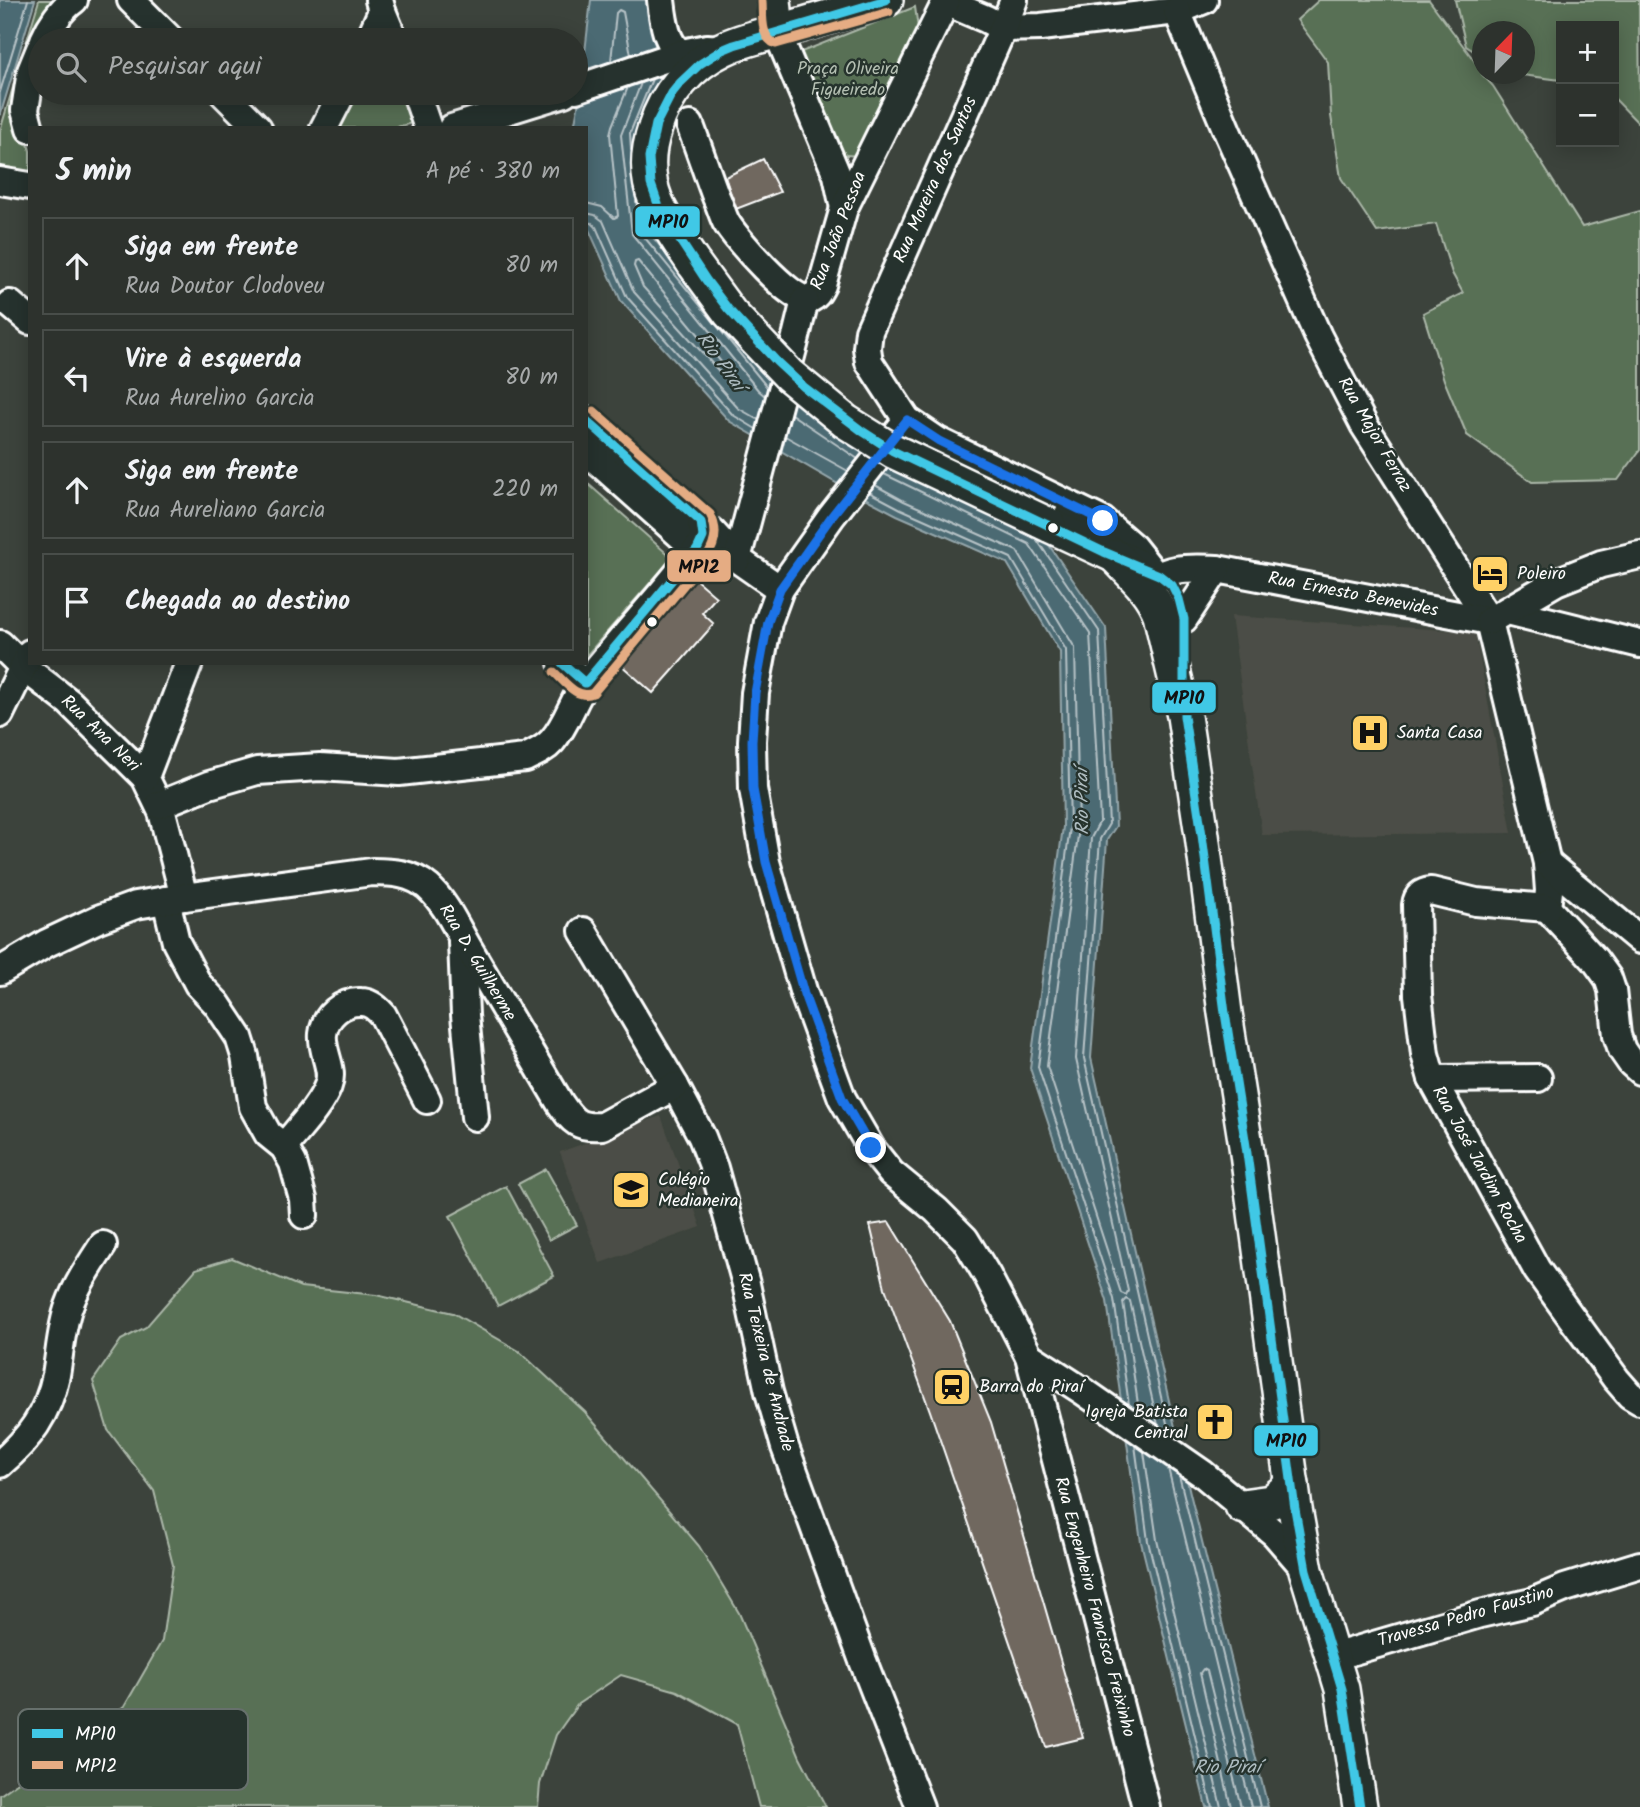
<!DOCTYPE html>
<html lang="pt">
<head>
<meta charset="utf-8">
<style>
  :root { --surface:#2d322d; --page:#353a35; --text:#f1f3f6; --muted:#a7aaaa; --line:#484d49 }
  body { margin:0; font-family:Kalam,sans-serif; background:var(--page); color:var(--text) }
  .controls { position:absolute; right:21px; top:21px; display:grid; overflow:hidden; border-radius:0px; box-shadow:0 4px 18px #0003 }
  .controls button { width:63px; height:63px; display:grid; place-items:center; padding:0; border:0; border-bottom:2px solid var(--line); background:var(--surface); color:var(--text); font:35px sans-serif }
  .compass { position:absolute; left:1472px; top:21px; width:63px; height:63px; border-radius:50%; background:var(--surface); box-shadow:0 4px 18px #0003; rotate:23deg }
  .stop { position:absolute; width:21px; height:21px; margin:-16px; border:5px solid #1a73e8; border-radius:50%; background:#fff }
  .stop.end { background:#1a73e8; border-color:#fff; box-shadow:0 2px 7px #0008 }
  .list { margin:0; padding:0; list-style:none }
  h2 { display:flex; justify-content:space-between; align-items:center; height:91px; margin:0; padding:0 28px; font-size:30px }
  h2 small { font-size:23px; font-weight:400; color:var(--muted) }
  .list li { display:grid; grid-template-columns:46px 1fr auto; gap:21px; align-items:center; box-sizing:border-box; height:98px; margin:0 14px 14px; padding:0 14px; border:2px solid var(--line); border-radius:0px }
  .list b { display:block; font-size:26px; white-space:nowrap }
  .list p { margin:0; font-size:23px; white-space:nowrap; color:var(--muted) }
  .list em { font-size:23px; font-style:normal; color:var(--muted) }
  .icon { flex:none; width:38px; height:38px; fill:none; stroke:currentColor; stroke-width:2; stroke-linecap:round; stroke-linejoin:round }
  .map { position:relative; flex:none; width:1640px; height:1807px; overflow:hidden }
  .search { position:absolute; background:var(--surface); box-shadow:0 4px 18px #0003; left:28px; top:28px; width:560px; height:77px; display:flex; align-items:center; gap:18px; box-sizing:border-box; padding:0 24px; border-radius:38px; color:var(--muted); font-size:26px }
  .panel { position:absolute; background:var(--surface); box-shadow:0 4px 18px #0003; left:28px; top:126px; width:560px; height:539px; border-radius:0px }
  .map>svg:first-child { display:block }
</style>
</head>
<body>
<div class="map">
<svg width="1640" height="1807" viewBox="0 0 1640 1807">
  <rect width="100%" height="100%" fill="#3c433c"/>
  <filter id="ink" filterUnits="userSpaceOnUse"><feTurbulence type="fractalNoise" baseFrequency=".0143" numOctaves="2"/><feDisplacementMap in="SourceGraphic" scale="14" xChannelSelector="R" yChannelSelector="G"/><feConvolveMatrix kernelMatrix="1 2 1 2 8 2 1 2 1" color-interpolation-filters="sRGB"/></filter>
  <g filter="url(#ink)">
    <!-- built -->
    <g fill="#4c4e46">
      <polygon points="1231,616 1475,632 1512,833 1262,835"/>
      <polygon points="661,1116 701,1227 600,1263 560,1152"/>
    </g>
    <!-- green -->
    <g fill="#597054" stroke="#acb8aa" stroke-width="2">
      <polygon points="39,0 64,0 19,110 30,151 30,177 0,173 0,131"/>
      <polygon points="1319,0 1429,0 1482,71 1482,74 1493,86 1582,227 1640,211 1640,450 1618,480 1532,482 1467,435 1444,380 1423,313 1463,293 1452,273 1436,224 1377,232 1341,178 1331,116 1328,62 1297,20"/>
      <polygon points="1455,0 1639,0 1640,125 1614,98 1614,26 1561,26 1561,80 1514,74 1512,74 1524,74 1524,32 1482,32 1482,56 1466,46"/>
      <polygon points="915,7 918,28 860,156 831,154 791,56"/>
      <polygon points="356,93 408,93 416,122 393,128 339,128"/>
      <polygon points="586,482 672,558 586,656"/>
      <polygon points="546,1169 577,1225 549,1240 518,1184"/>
      <polygon points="506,1186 554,1276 498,1306 450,1216"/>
      <polygon points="232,1258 301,1287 376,1295 453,1313 519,1351 585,1412 699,1546 739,1613 800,1757 826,1807 759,1807 737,1724 677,1691 621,1675 578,1704 556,1735 540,1784 538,1807 0,1807 0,1795 124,1707 162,1641 173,1565 154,1491 108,1430 93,1381 121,1340 146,1327 196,1269"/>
    </g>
    <!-- water -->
    <g fill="#4c6a73" stroke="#94a6ab" stroke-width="2">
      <polygon points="0,0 35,0 0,116"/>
      <polygon points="591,0 648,0 662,74 637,135 646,229 770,380 872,449 1040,532 1106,628 1116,826 1107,840 1091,1058 1190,1493 1268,1807 1206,1807 1141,1542 1107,1301 1030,1068 1063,827 1060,652 1007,563 897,515 838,484 729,421 621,301 586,223 586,128 574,128 580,96"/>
    </g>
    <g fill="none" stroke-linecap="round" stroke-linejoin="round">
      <!-- shore -->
      <g stroke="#b7c3c7" stroke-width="2">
        <polyline points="611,61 616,13 619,10 623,12 631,55"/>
        <polyline points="641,83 621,135 632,234 758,390 765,396"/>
        <polyline points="0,92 28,0"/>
        <polyline points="631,150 630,133 652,79"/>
        <polyline points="636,201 641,233 767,387"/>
        <polyline points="586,203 602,207 614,218 618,216 610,134 612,126 628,87"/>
        <polyline points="586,213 595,215 603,221 634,292 738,408 759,420"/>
        <polyline points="586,222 592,223 596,227 627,297 733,415 756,429"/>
        <polygon points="638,261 731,374 731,379 726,379 643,287 634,266 635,262"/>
        <polyline points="791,414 858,459"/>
        <polyline points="785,436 848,471"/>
        <polyline points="875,485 904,501 1017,551 1075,648 1079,828 1047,1066 1121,1293 1126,1295 1128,1291 1076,1059 1091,838 1100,821 1090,633 1029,544 884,474"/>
        <polyline points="869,492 901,509 1011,558 1066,650 1070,827 1038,1067 1114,1299 1129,1405"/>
        <polyline points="1037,540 1099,631 1109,824 1100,839 1084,1058 1169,1432"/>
        <polyline points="1139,1411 1123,1302 1126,1299 1130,1301 1158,1425"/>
        <polyline points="1135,1445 1148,1541 1212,1807"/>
        <polyline points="1144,1452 1157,1540 1221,1807"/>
        <polyline points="1168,1468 1251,1807"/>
        <polyline points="1179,1475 1260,1807"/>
        <polyline points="1231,1807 1200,1673 1203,1669 1207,1671 1241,1807"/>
      </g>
    </g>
    <!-- building -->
    <g fill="#70685f" stroke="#fff" stroke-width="2">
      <polygon points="763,159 780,192 736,209 725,177"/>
      <polygon points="695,579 716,597 702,613 714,624 653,693 620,664"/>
      <polygon points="889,1222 950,1321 991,1422 1083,1738 1046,1747 930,1411 885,1288 870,1225"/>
    </g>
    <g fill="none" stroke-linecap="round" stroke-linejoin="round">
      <defs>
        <g id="minor">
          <polyline points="131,0 171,40"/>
          <polyline points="379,0 382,11 394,40"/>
          <path d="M661 0C663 17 665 45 682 53"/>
          <polyline points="946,0 946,2 986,19 1003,28 1041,27 1177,11 1204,0"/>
          <polyline points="1014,0 1003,28 869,331 867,348 869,362 907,420 938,441 1103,521 1133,547 1152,571"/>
          <polyline points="1177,11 1227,131 1318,336 1364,425 1489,621 1547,863 1549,891 1547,908 1595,960 1608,978 1612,990 1617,1035 1622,1050 1631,1063 1640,1071"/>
          <polyline points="777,32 837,175 844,208"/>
          <path d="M44 40C50 26 61 9 74 0"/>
          <polyline points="369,40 382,11"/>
          <polyline points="576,89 682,53 707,48 722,49"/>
          <polyline points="223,93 258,128"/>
          <polyline points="416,93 428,128"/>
          <path d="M690 125C699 149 707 173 716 197 720 205 722 214 726 222 735 238 791 301 807 299 815 299 819 291 822 285L844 208 946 2"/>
          <polyline points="324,128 342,93"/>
          <polyline points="452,128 564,93"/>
          <polyline points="30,129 25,110 31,71 40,49"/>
          <polyline points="0,181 30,186"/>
          <polyline points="10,304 30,321"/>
          <polyline points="586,420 713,533 737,559 780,589"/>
          <polyline points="907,420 831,517 780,589 768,622 755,693 752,741 753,789 766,862 804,994 842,1098 871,1148 891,1173 936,1210 965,1239 987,1275 1029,1356 1146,1807"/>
          <polyline points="586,451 697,550 711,553"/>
          <polyline points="737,559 794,345 805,300"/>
          <path d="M1147 588C1160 565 1193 568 1217 569L1489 621"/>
          <polyline points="1507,611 1640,644"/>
          <polyline points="1489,621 1556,582 1601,564 1640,555"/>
          <polyline points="1163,625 1174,624 1184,619 1217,569"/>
          <polyline points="0,644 22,666 69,702 145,777 162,812 184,897"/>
          <polyline points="562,663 585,683"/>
          <polyline points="0,714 30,653"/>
          <polyline points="145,777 189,663"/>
          <path d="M159 805 209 785 257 771 320 767 399 772 525 758C535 753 544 750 552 741 568 723 573 699 587 681 624 634 666 592 701 544L704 534 701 522"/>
          <polyline points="1547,863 1640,940"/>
          <polyline points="166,900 176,942 198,984 217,1004 239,1037 245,1056 253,1107 268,1134 284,1147 293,1163 303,1199 304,1215"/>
          <path d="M1547 908 1476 902 1431 891C1422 892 1417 896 1416 905L1418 995 1425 1054 1432 1079 1537 1270 1616 1379 1630 1395 1640 1401"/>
          <polyline points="583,931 675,1086 702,1137 714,1168 746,1284 769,1392 785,1447 863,1661 920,1807"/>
          <polyline points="462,942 465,1015 475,1117"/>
          <path d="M0 971 47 943 98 919 136 905 184 897 372 872C393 872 411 873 428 887 448 905 458 932 472 954 501 1004 531 1053 560 1103 573 1122 578 1128 602 1126L675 1086"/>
          <polyline points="1432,1079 1538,1078"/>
          <path d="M284 1147C298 1129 320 1107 328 1086 335 1069 321 1052 323 1034 325 1016 342 1001 361 1002 370 1002 377 1008 383 1015L427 1100"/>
          <polyline points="1029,1356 1083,1391 1203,1474 1275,1534 1306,1570"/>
          <path d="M0 1464C29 1439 48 1414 56 1375 60 1352 61 1328 69 1306 77 1284 90 1265 103 1245"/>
          <polyline points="1333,1657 1480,1614 1532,1602 1565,1588 1640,1565"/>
        </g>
        <g id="major">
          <polyline points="774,0 777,32"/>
          <path d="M694 264C681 244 665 223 656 201 646 177 647 151 655 128 665 94 691 64 723 49 745 38 771 34 794 27 825 18 856 9 886 0"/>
          <polyline points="1049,525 1137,566"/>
          <path d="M1116 557C1133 575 1151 590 1160 614L1184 716 1202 835 1225 1013 1246 1146 1295 1509 1306 1570 1342 1689 1360 1807"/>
          <polyline points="1242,1506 1271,1502 1292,1485"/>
        </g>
      </defs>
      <!-- minor casing -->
      <use href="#minor" stroke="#fff" stroke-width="32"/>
      <!-- major casing -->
      <use href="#major" stroke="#fff" stroke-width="38"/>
      <!-- minor -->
      <use href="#minor" stroke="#26332d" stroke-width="26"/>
      <!-- major -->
      <use href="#major" stroke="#26332d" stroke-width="33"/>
      <defs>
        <polyline id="major-bridge" points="694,264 730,313 789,375 845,421 893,451 1049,525"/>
      </defs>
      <!-- major-bridge casing -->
      <use href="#major-bridge" stroke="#fff" stroke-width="38" stroke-linecap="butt"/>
      <!-- major-bridge -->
      <use href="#major-bridge" stroke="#26332d" stroke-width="33"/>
      <defs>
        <g id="bus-1">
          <polyline points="886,0 734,45 722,50 700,64 680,83 672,93 656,124 649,158 651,184 660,210 706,280 728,309 777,362 804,387 862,431 893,451 1104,552 1159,575 1172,585 1179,599 1184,619 1184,716 1202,835 1225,1013 1246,1146 1295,1509 1306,1570 1342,1689 1360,1807"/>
          <polyline points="562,663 585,683 697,550 703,537 701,522 586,420"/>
        </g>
        <g id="bus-2">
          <path d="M762 1C763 16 760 38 776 44L889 12"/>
          <path d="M554 672C565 682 577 700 593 693L706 558C716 544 718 529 710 514L594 411"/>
        </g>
      </defs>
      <!-- bus-1 casing -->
      <use href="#bus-1" stroke="#26332d" stroke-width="14"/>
      <!-- bus-2 casing -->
      <use href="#bus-2" stroke="#26332d" stroke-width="14"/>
      <!-- bus-1 -->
      <use href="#bus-1" stroke="#40c8e6" stroke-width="9"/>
      <!-- bus-2 -->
      <use href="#bus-2" stroke="#e5ac83" stroke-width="9"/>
    </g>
  </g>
  <g fill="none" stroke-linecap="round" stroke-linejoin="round" filter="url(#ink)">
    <!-- route -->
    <polyline stroke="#1a73e8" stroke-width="9" points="871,1148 842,1098 804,994 766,862 753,789 752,741 755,693 768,622 780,589 831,517 907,420 939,441 1103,521"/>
  </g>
  <!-- icons -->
  <defs>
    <symbol id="hotel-square" viewBox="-11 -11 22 22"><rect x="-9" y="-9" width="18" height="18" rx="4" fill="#ffd166" stroke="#26332d"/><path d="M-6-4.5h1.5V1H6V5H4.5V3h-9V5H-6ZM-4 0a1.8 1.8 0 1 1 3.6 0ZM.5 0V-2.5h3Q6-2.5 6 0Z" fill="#111"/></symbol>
    <symbol id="hospital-square" viewBox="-11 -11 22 22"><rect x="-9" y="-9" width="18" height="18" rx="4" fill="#ffd166" stroke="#26332d"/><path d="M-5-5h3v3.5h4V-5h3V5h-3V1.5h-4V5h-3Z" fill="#111"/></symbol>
    <symbol id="school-square" viewBox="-11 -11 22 22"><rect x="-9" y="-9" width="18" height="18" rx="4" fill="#ffd166" stroke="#26332d"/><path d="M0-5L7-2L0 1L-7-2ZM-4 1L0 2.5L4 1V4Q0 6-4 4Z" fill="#111"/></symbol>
    <symbol id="station-square" viewBox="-11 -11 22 22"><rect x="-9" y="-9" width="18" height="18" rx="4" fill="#ffd166" stroke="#26332d"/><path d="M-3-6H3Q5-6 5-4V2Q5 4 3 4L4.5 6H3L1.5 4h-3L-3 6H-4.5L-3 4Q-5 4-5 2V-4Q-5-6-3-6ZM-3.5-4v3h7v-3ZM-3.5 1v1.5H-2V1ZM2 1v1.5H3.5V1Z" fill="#111"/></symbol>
    <symbol id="church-square" viewBox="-11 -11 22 22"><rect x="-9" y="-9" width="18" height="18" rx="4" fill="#ffd166" stroke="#26332d"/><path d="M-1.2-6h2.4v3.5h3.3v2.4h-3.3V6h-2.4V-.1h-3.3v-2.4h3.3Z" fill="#111"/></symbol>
  </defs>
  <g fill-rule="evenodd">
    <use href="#hotel-square" x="1468" y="552" width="44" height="44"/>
    <use href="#hospital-square" x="1348" y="711" width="44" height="44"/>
    <use href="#school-square" x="609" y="1168" width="44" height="44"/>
    <use href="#station-square" x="930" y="1365" width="44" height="44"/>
    <use href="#church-square" x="1193" y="1400" width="44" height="44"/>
  </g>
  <!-- markers -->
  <g fill="#fff" stroke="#26332d" stroke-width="2.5">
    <circle cx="1053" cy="528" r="6"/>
    <circle cx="652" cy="622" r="6"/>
  </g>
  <g text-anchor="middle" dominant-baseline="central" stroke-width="5" stroke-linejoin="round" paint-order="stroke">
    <!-- park labels -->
    <g font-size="18" fill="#b4bfb2" stroke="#26332d">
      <text x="848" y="69">Praça Oliveira<tspan x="848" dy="21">Figueiredo</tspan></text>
    </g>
    <!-- street labels -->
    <g font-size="18" fill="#fff" stroke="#26332d">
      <text transform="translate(936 180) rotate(-66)">Rua Moreira dos Santos</text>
      <text transform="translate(839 231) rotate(-69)">Rua João Pessoa</text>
      <text transform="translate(1374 435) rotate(60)">Rua Major Ferraz</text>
      <text transform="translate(1353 595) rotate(11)">Rua Ernesto Benevides</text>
      <text transform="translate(100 734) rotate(44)">Rua Ana Neri</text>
      <text transform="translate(477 963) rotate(59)">Rua D. Guilherme</text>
      <text transform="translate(1479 1165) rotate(61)">Rua José Jardim Rocha</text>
      <text transform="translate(765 1362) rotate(76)">Rua Teixeira de Andrade</text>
      <text transform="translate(1094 1607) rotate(75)">Rua Engenheiro Francisco Freixinho</text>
      <text transform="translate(1466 1617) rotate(-16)">Travessa Pedro Faustino</text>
    </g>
    <!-- poi labels -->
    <g font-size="18" fill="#fff" stroke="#26332d" text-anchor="start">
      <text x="1517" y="574">Poleiro</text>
      <text x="1397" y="733">Santa Casa</text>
      <text x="658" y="1180">Colégio<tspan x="658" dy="21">Medianeira</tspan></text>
      <text x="979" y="1387">Barra do Piraí</text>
      <text x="1188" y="1412" text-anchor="end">Igreja Batista<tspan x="1188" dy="21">Central</tspan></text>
    </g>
    <!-- water labels -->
    <g font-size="19" font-style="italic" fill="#aebcc0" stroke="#26332d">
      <text transform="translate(720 362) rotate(54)">Rio Piraí</text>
      <text transform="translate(1083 802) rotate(-91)">Rio Piraí</text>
      <text x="1227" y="1768">Rio Piraí</text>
    </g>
  </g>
  <!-- legend -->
  <rect x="18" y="1709" width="230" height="81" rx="10" fill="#26332d" stroke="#67706c" stroke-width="2"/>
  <rect x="32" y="1729" width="31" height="9" fill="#40c8e6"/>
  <rect x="32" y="1761" width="31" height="8" fill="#e5ac83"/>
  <g font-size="19" fill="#fff">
    <text x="75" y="1740">MP10</text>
    <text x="75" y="1772">MP12</text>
  </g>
  <g stroke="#26332d" stroke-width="2.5">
    <rect x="634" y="205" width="67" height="33" rx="7" fill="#40c8e6"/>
    <rect x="666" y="549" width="66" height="34" rx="7" fill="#e5ac83"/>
    <rect x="1151" y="681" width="66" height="33" rx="7" fill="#40c8e6"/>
    <rect x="1253" y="1424" width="66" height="33" rx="7" fill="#40c8e6"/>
  </g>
  <g font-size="19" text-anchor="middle" font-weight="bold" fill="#111">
    <text x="668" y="228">MP10</text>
    <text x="699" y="573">MP12</text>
    <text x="1184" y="704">MP10</text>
    <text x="1286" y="1447">MP10</text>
  </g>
</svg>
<div class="controls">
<button>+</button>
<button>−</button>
</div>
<svg class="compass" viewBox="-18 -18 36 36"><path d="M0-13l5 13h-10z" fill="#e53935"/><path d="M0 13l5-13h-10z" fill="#a7aaaa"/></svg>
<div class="stop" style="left:1103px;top:521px"></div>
<div class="stop end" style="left:871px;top:1148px"></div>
<div class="search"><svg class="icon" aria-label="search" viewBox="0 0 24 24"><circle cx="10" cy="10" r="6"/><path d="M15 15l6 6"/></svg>Pesquisar aqui</div>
<section class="panel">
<h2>5 min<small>A pé · 380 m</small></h2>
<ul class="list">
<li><svg class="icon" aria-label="ahead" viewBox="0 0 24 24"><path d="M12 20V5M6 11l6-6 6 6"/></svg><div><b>Siga em frente</b><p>Rua Doutor Clodoveu</p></div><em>80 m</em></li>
<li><svg class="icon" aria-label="left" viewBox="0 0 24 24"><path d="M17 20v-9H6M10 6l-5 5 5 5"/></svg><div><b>Vire à esquerda</b><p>Rua Aurelino Garcia</p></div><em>80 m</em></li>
<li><svg class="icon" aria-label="ahead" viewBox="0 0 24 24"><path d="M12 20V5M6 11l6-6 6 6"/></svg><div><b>Siga em frente</b><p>Rua Aureliano Garcia</p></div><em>220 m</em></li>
<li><svg class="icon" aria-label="arrive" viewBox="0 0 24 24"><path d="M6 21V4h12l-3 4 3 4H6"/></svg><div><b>Chegada ao destino</b></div></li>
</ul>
</section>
</div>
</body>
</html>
